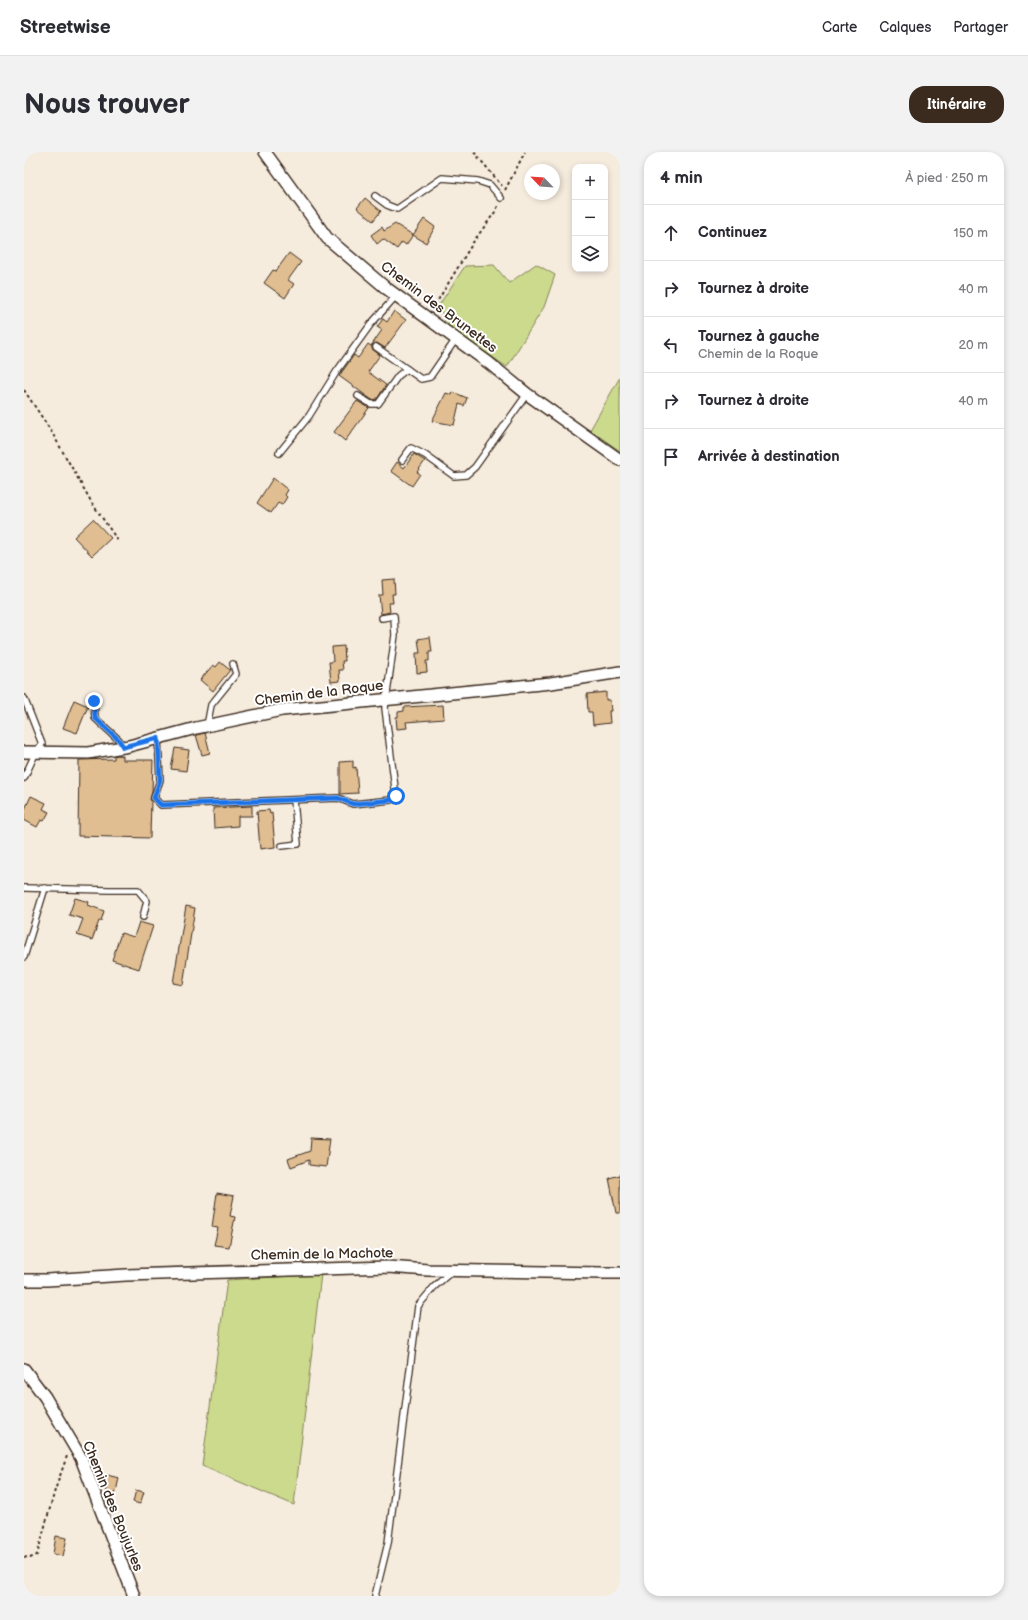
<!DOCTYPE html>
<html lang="fr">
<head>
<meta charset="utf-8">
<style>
  :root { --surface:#fff; --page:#f2f2f3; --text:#2b2b33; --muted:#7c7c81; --line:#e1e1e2; --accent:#3b2a1e }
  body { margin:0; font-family:"Balsamiq Sans",sans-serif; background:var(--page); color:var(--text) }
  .controls { position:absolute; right:12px; top:12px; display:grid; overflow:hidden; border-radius:8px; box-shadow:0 2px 6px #0003 }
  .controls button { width:36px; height:36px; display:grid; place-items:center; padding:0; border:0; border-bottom:1px solid var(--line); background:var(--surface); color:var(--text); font:20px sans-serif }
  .compass { position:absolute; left:500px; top:12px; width:36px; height:36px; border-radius:50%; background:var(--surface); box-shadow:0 2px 6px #0003; rotate:295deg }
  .stop { position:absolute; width:12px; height:12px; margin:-9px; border:3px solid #1a73e8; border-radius:50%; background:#fff }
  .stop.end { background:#1a73e8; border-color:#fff; box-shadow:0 1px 4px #0008 }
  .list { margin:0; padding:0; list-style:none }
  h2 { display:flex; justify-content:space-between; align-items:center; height:52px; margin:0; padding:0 16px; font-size:17px }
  h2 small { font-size:13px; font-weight:400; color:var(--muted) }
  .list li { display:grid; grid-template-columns:26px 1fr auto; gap:12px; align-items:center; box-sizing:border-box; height:56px; padding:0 16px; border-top:1px solid var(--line) }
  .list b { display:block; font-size:15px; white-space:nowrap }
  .list p { margin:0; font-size:13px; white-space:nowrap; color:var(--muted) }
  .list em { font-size:13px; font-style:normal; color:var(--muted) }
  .icon { flex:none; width:22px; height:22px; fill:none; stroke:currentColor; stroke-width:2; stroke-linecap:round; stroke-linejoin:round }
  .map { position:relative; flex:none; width:596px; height:1444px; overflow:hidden; border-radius:16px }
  header { display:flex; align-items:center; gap:24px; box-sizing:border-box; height:56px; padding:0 20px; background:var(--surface); border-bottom:1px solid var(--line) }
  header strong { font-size:19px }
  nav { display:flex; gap:22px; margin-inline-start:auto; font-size:14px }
  .intro { display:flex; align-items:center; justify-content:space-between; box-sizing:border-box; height:96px; padding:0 24px }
  h1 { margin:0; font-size:28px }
  .button { padding:10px 18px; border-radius:16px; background:var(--accent); color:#fff; font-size:14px; font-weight:700 }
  main { display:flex; gap:24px; padding:0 24px }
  aside { flex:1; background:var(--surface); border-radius:16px; box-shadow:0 2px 6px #0003 }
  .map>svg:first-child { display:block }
</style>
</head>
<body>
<header>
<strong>Streetwise</strong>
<nav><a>Carte</a><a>Calques</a><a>Partager</a></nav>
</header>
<div class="intro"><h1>Nous trouver</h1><a class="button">Itinéraire</a></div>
<main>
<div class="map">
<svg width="596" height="1444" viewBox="0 0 596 1444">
  <rect width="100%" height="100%" fill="#f6ecde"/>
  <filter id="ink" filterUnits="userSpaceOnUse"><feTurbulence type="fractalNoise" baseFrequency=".025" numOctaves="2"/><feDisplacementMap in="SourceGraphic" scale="8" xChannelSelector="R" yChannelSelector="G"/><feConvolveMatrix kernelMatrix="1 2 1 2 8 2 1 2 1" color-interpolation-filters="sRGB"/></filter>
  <g filter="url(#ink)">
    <!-- green -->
    <g fill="#cbda8d" stroke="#838256">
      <polygon points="512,112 531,123 520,155 483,215 423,175 415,153 441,114 470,113 485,131"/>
      <polygon points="596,225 596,299 566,278"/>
      <polygon points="297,1122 270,1353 178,1314 203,1128"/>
    </g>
    <!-- building -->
    <g fill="#e0be92" stroke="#3b2a1e">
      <polygon points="341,46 357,59 349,69 333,56"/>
      <polygon points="400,67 411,75 402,91 389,83"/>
      <polygon points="371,72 389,83 382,93 378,90 373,97 359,87 353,92 347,83 358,75 360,79"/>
      <polygon points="265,101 277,110 264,128 270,132 261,146 240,131 249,118 252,119"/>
      <polygon points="370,159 382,168 361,196 353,191 348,193 348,197 356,203 344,220 362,233 353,247 348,248 315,224 330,203 334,206 344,192 347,194 358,178 353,175 359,167 363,170"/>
      <polygon points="429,240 443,246 440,254 435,252 430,273 408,269 422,241 428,243"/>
      <polygon points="333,249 345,256 321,289 310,280"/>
      <polygon points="390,302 401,309 393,320 396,322 388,334 367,319 373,310 380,316"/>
      <polygon points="249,326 264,338 261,343 263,345 258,353 254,351 247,361 233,351"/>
      <polygon points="69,367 87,386 68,404 50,385"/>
      <polygon points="370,427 371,442 368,442 369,451 365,451 366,460 357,462 355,443 359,443 358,428"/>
      <polygon points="406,485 408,500 405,500 405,509 402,509 403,520 393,521 392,501 396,501 394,487"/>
      <polygon points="320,494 321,509 318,509 319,518 315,518 316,529 307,530 305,510 309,510 308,495"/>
      <polygon points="196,510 206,518 189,539 176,528 189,513 192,515"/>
      <polygon points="582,540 582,548 586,548 587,559 585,559 586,571 569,573 568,560 564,560 563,542"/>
      <polygon points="50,548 64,554 53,581 39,576"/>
      <polygon points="419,553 420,567 382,570 383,576 373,577 372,565 374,565 374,560 380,559 380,555"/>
      <polygon points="181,581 186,601 178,603 172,583"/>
      <polygon points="151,596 165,598 162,619 147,617"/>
      <polygon points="93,603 99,604 99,608 129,608 128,640 126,647 127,649 126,686 54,684 55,608 90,607 90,604"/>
      <polygon points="329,609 329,616 332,615 334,641 316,642 316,610"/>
      <polygon points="7,644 22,651 19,657 25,660 20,669 17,668 13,675 0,668 0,659"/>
      <polygon points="228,654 228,664 214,664 214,674 190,676 189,656"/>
      <polygon points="245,658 246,662 248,661 251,695 236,697 233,659"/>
      <polygon points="51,746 65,750 64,753 80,759 77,769 75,769 68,788 53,783 59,767 45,763"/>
      <polygon points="162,754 171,756 159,833 149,831"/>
      <polygon points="115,770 129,774 115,817 88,808 97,781 110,785"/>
      <polygon points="287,986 306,987 302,1015 285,1013 285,1008 267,1015 264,1007 286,999"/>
      <polygon points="596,1023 596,1061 592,1061 585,1026"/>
      <polygon points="193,1041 210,1044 206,1064 211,1065 205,1095 190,1093 194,1076 188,1075"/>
      <polygon points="79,1322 95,1326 91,1344 82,1342 84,1332 77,1331"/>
      <polygon points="112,1338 120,1340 116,1352 109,1350"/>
      <polygon points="32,1384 43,1386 39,1404 29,1402"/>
    </g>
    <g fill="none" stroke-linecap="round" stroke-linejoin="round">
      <defs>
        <g id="service">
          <polyline points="351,44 363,53 373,57 418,26 454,29 466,33 477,46"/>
          <polyline points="352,195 383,217"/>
          <polyline points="334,244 347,252 354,252 374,224 383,217 397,227 406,225 432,187"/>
          <polyline points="255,301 285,264 313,219 347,172 372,144"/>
          <polyline points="378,308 387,296 401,303 430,324 442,323 451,315 503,242"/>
          <polyline points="0,546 18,592 12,600 0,626"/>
          <polyline points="70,549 71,566 95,588 99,595"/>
          <polyline points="183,574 187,553 212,522 209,512"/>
          <polyline points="134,586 136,628 130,646 137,653 314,646 329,652 367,648 372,644 361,556 371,483 370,464 358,466"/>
          <polyline points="258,694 274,692 270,648"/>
          <polyline points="0,736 85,738 114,738 123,749 119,765"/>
          <polyline points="0,805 21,736"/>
          <polyline points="351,1444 364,1391 394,1154 410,1135 427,1120"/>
        </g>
        <g id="minor">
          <polyline points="241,0 303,86 362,136 465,211 503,242 596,308"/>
          <polyline points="0,600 64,601 105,594 172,576 258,558 527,531 596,520"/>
          <polyline points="0,1128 23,1128 102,1123 364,1115 404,1118 578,1121 596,1121"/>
          <polyline points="0,1217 21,1245 57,1306 110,1444"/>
        </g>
      </defs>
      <!-- service casing -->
      <use href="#service" stroke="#3b2a1e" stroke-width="8"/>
      <!-- minor casing -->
      <use href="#minor" stroke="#3b2a1e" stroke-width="14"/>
      <!-- path -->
      <g stroke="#3b2a1e" stroke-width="2" stroke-dasharray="3 3" stroke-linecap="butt">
        <polyline points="450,0 478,34"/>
        <polyline points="481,38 501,0"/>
        <polyline points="408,158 450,89 471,60 474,54"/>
        <polyline points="0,238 27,279 68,351 94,389"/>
        <polyline points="0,1405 6,1406 13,1403 31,1338 43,1304"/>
      </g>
      <!-- service -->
      <use href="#service" stroke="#fff" stroke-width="5.5"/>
      <!-- minor -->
      <use href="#minor" stroke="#fff" stroke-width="11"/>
    </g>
  </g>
  <g fill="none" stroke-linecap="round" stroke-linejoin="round" filter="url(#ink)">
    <!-- route -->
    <polyline stroke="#1a73e8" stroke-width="5" points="70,549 71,566 95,588 99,595 134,586 136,628 130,646 137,653 314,646 329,652 367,648 372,644"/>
  </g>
  <g text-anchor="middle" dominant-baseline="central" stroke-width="4" stroke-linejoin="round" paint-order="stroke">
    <!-- street labels -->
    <g font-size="14" fill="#3b2a1e" stroke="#fff">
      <text transform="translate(415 155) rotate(37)">Chemin des Brunettes</text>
      <text transform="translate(295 541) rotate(-7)">Chemin de la Roque</text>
      <text transform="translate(298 1102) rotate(-1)">Chemin de la Machote</text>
      <text transform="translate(89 1354) rotate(68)">Chemin des Boujurles</text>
    </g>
  </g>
</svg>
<div class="controls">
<button>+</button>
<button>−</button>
<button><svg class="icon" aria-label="layers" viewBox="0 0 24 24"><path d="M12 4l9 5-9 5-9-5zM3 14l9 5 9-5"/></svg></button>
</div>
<svg class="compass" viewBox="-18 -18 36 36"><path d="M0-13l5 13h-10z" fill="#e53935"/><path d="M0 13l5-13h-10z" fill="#7c7c81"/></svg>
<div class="stop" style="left:372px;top:644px"></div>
<div class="stop end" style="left:70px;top:549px"></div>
</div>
<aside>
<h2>4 min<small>À pied · 250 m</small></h2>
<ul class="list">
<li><svg class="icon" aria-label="ahead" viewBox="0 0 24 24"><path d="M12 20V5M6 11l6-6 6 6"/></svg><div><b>Continuez</b></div><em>150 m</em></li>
<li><svg class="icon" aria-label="right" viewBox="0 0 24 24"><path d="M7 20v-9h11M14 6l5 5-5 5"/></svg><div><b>Tournez à droite</b></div><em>40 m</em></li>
<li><svg class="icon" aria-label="left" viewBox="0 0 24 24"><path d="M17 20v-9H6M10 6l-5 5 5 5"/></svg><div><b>Tournez à gauche</b><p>Chemin de la Roque</p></div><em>20 m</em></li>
<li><svg class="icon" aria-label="right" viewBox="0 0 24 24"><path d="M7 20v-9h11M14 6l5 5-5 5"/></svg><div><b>Tournez à droite</b></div><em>40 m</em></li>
<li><svg class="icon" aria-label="arrive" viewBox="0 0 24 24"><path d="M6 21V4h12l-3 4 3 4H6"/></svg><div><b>Arrivée à destination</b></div></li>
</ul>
</aside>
</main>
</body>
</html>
